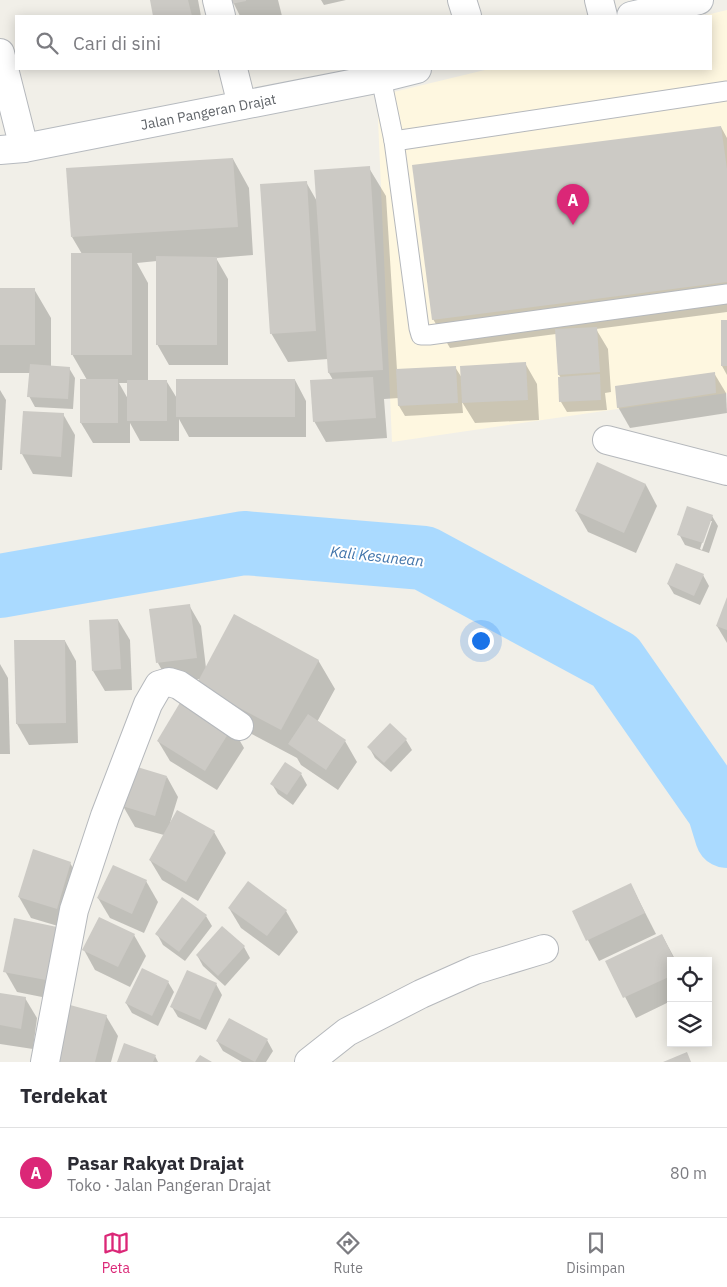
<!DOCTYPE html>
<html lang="id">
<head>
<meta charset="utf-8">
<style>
  :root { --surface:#fff; --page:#f2f2f3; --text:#2b2b33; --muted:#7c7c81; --line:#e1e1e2; --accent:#db2777 }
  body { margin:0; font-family:"IBM Plex Sans",sans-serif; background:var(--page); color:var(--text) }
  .controls { position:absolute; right:15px; bottom:15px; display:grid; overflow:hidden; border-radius:0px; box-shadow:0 2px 12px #0003 }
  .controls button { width:45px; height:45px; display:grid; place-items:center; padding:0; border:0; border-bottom:1px solid var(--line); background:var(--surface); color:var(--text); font:25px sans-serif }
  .you { position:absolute; left:480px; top:640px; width:18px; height:18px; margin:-12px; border:4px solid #fff; border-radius:50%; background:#1a73e8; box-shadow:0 0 0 8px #1a73e833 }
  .badge { display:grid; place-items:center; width:32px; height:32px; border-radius:50%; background:var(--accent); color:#fff; font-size:16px; font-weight:700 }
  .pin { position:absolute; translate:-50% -41px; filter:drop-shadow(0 1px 2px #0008) }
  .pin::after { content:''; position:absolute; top:26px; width:18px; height:15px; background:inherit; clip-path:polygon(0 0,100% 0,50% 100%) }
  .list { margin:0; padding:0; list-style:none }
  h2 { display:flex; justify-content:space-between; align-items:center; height:65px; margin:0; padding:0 20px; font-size:21px }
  h2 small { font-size:16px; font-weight:400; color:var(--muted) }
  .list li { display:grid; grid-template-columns:32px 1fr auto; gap:15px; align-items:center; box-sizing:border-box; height:90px; padding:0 20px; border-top:1px solid var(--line) }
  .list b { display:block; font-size:19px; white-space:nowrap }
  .list p { margin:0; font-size:16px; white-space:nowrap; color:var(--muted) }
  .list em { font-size:16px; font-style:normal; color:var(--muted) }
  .icon { flex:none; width:28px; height:28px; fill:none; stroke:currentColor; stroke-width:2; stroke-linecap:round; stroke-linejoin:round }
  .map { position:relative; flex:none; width:727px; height:1062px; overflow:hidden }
  .search { position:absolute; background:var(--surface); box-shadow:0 2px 12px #0003; left:15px; right:15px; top:15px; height:55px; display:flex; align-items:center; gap:12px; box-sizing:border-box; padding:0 18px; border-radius:0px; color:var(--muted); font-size:19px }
  .sheet { height:155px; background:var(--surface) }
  nav { display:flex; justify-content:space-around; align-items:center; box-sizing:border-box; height:70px; border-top:1px solid var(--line); background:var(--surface); font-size:14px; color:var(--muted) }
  nav a { display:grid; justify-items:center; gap:2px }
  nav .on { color:var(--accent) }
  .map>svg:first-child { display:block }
</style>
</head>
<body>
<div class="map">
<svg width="727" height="1062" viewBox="0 0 727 1062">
  <rect width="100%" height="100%" fill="#f1efe8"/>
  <!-- commercial -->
  <polygon fill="#fef7e0" points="727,10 727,393 392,442 377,96 489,69 711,69 711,16 702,16"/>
  <!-- shadow -->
  <g fill="#0003" fill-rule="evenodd">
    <polygon points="151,0 198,0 201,16 155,16"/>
    <polygon points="232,0 278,0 282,16 240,16"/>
    <polygon points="321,0 346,0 324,5"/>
    <polygon points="721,127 727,138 727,312 596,329 608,349 611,392 605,393 607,410 567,412 561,402 561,378 559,375 556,334 450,348 433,319"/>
    <path d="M233 159 249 188 253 255 216 258 228 279V365H169L157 344V261L137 263 148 283V382H167L178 400 295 380 306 401V437H189L179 419V441H140L130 423V443H93L81 423 87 380 72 354 82 254 72 237ZM119 383H128V399Z"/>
    <polygon points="369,168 386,196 397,370 455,367 462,378 525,363 537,384 539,420 475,423 462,402 463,413 405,416 399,406 399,398 384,399 387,438 326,442 314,421 333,380 329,373 328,359 288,362 271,333 306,182 318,203"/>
    <polygon points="0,289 34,289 51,318 51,367 69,368 75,378 73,409 35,407 29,396 30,373 0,373"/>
    <polygon points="727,321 727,375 722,366"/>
    <polygon points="714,373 726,393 727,413 630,428 618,407"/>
    <polygon points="0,390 6,400 2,470 0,470"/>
    <polygon points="63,414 75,435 72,477 33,474 22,454"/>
    <polygon points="597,464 646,485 657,506 636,553 588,532 576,511"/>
    <path d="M712 516 718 526 709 553 685 545 679 534ZM709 521H712L702 550 700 549Z"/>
    <polygon points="703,575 709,586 700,605 674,594 668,584"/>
    <polygon points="727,600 727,643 717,626"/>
    <polygon points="189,605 201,626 206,668 318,660 335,689 317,722 345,741 357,762 338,790 301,765 297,758 216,715 200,679 169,683 158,663"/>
    <polygon points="118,620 130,640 132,690 105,691 93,671"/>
    <polygon points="65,641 76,661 78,743 29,745 17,724 15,642"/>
    <polygon points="0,664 8,678 10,754 0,754"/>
    <polygon points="232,727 244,748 217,790 170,761 158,741"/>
    <polygon points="406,740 412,750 391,772 375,758 369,747"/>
    <polygon points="301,774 307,785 293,805 278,794 272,784"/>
    <polygon points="167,777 178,797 170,823 178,812 214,832 226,853 198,901 162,880 150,860 164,835 135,827 123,806"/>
    <polygon points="70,863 82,883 68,929 31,918 19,897"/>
    <polygon points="146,881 158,902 144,933 110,918 98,898"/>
    <polygon points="248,883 286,911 298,932 279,956 241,928 229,908"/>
    <polygon points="631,885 656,934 599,961 573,912"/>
    <polygon points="206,916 212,926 185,961 163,945 157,934"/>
    <polygon points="56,928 57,1000 17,992 5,971"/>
    <polygon points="222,928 244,947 250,958 225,986 203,966 197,955"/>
    <polygon points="134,935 146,956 130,987 95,970 84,950"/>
    <polygon points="662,935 676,961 671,961 671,1001 636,1018 607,962"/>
    <polygon points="168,982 174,992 158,1026 132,1013 126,1003"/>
    <polygon points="216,984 222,995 206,1030 178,1017 172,1007"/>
    <polygon points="0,994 25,998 37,1018 33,1049 0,1044"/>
    <polygon points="106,1016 118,1036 111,1062 57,1062"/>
    <polygon points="267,1040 273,1051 266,1062 242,1062 223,1051 217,1041"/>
    <polygon points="155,1056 158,1062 118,1062"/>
  </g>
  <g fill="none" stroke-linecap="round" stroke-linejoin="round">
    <!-- river -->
    <polyline stroke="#aadaff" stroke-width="64" points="0,586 244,543 424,558 615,661 719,810 727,836"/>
  </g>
  <!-- building -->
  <g fill="#cccac5">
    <polygon points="150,0 188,0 192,16 153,16"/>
    <polygon points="230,0 246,0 246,1 231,4"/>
    <polygon points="721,126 727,169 727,282 432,320 412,165"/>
    <polygon points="233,158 238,227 71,237 66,168"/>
    <polygon points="370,166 383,370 328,373 314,170"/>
    <polygon points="307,181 316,331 270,334 260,184"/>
    <rect x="71" y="253" width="61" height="102"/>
    <polygon points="156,256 217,257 217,345 156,345"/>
    <rect x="0" y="288" width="35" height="57"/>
    <rect x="721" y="320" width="6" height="46"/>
    <polygon points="597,327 600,372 558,375 555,329"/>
    <polygon points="526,362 528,400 462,403 460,366"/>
    <polygon points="30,364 70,367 68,399 27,397"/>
    <polygon points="456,366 458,403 398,406 396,369"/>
    <polygon points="715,372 716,393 617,408 615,386"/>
    <polygon points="600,374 601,400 559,402 558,377"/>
    <polygon points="373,377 376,418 313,422 310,380"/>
    <rect x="80" y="379" width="38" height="44"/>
    <rect x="176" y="379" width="119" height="38"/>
    <rect x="127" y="380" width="40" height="41"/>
    <polygon points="23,411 64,413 61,457 20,454"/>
    <polygon points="597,462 646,484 624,533 575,511"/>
    <polygon points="687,506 713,515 703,543 677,535"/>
    <polygon points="676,563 704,574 694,596 667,584"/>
    <polygon points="727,597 727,630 716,626"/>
    <polygon points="190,604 197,658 156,663 149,609"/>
    <polygon points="234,614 319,660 281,730 196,685"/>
    <polygon points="118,619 121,669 92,671 89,620"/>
    <polygon points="14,640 65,640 66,723 16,724"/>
    <polygon points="184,696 233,726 205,771 157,741"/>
    <polygon points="308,714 346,740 326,770 288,744"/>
    <polygon points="390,723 407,739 384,763 367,747"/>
    <polygon points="285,762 302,773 287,795 270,784"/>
    <polygon points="134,766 167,776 155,816 122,806"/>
    <polygon points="177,810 215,831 186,882 149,860"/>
    <polygon points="33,849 71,862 57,909 18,897"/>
    <polygon points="113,865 147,880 132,914 97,898"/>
    <polygon points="248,881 287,910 267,936 228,908"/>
    <polygon points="631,883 645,913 586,941 572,911"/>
    <polygon points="182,897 207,915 179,952 155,934"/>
    <polygon points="99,917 135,934 118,967 82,950"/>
    <polygon points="14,918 57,927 46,980 3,972"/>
    <polygon points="222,926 245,946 218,976 196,955"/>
    <polygon points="662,934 675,961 671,961 671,976 623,998 605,961"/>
    <polygon points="142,968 169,981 152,1016 125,1003"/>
    <polygon points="187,970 217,983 200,1020 170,1007"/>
    <polygon points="0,993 26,997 21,1029 0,1025"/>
    <polygon points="70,1005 107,1015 95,1062 55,1062"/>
    <polygon points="229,1018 268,1039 255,1062 216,1041"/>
    <polygon points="124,1043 156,1055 153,1062 117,1062"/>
    <polygon points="687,1052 691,1062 663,1062"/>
    <polygon points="200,1055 212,1062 195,1062"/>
  </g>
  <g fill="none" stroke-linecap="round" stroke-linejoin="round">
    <defs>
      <g id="lane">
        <polyline points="381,78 394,141 419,328 421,335 429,335 727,294"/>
        <polyline points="394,141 727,91"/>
      </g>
      <g id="street">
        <polyline points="217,0 221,16"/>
        <polyline points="462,0 467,16"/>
        <polyline points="599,0 603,16"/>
        <polyline points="0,53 24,148"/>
        <polyline points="233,69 242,105"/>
        <polyline points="607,440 727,471"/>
        <polyline points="45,1062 74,910 105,816 148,704 159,685 169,682 179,685 239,726"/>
        <polyline points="309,1062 347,1032 421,994 475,970 544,949"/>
      </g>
      <g id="secondary">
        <polyline points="631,16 699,0"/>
        <path id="s1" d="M0 150 24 148 381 78 417 69"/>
      </g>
    </defs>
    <!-- lane casing -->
    <use href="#lane" stroke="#b5b8bc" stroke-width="21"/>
    <!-- street casing -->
    <use href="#street" stroke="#b5b8bc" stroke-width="30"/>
    <!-- secondary casing -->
    <use href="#secondary" stroke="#b6babf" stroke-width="30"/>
    <!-- lane -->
    <use href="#lane" stroke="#fff" stroke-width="19"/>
    <!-- street -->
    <use href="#street" stroke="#fff" stroke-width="28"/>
    <!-- secondary -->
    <use href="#secondary" stroke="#fff" stroke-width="28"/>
  </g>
  <g text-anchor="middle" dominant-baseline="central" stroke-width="4" stroke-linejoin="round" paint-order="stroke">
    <!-- street labels -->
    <g font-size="14" fill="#5f6368" stroke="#fff">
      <text stroke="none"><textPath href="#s1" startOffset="212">Jalan Pangeran Drajat</textPath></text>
    </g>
    <!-- water labels -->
    <g font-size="15" font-style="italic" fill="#4174aa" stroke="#fff">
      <text transform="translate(377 556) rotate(6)">Kali Kesunean</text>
    </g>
  </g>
</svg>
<div class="controls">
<button><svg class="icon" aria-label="locate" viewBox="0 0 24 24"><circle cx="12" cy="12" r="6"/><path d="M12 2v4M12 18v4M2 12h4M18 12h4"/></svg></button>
<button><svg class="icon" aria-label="layers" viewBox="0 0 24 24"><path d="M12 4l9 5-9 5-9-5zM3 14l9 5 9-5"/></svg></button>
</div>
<div class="you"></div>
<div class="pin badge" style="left:573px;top:225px">A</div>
<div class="search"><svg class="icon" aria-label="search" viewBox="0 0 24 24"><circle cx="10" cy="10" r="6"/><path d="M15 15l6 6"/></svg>Cari di sini</div>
</div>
<section class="sheet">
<h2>Terdekat<small></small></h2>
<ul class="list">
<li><span class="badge">A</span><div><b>Pasar Rakyat Drajat</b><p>Toko · Jalan Pangeran Drajat</p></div><em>80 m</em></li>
</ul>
</section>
<nav>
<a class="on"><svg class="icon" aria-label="map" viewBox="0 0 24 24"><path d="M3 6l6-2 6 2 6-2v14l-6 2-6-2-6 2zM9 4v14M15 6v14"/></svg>Peta</a>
<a><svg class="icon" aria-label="directions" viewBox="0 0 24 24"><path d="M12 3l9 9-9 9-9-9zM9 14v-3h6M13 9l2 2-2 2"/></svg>Rute</a>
<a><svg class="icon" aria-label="saved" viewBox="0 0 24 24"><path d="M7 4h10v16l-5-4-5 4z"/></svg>Disimpan</a>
</nav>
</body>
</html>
